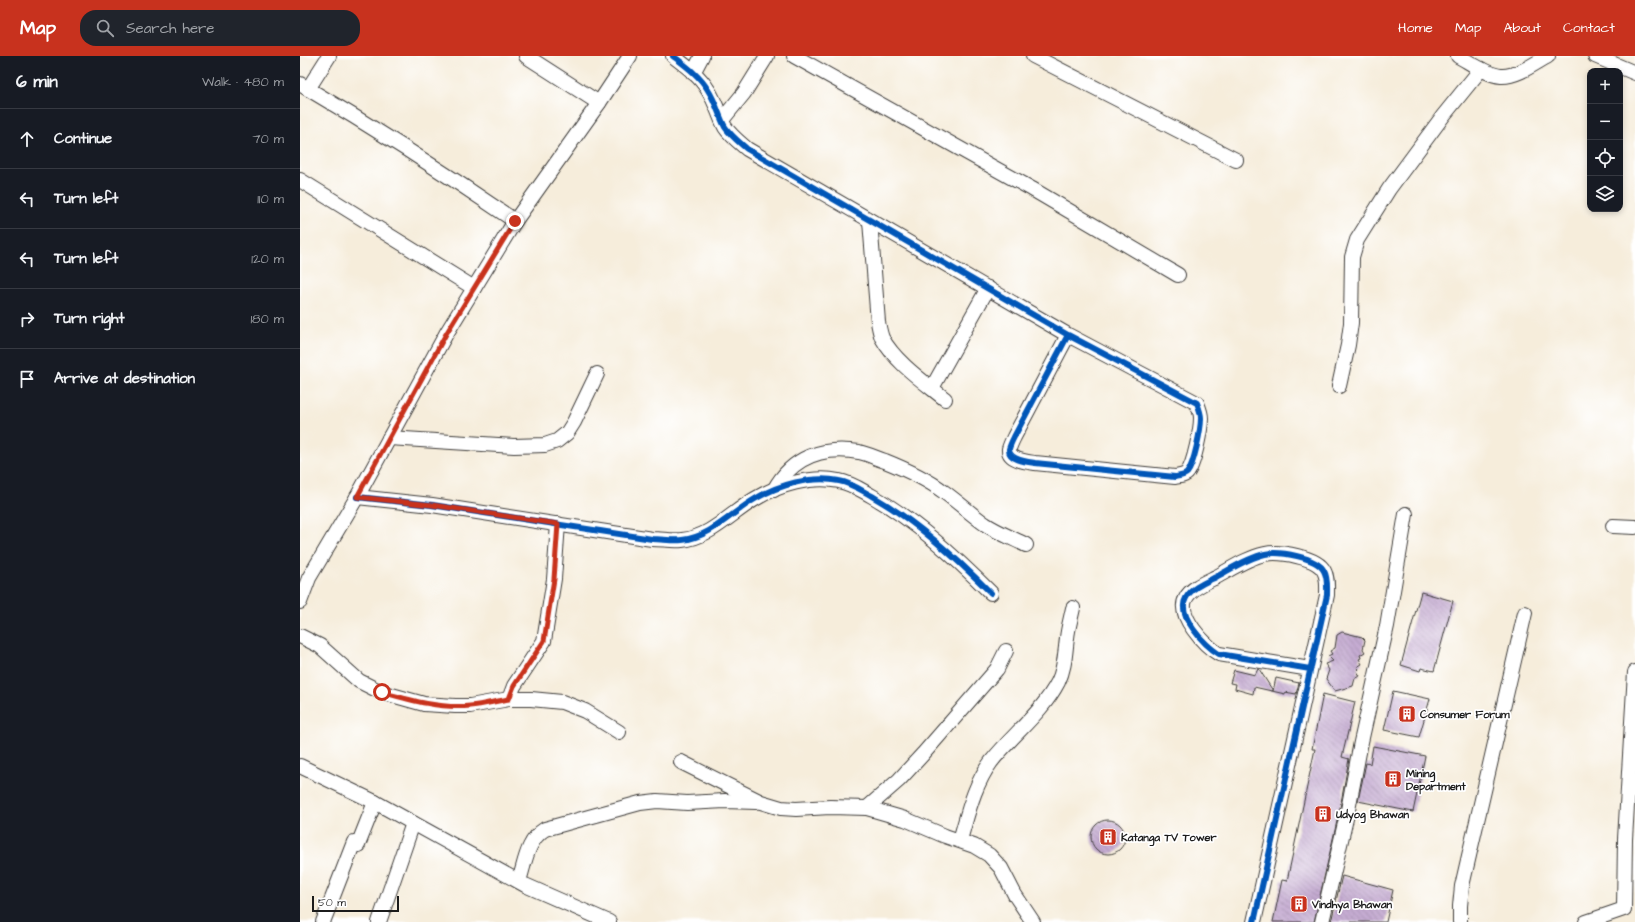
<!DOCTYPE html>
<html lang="en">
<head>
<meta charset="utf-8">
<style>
  :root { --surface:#171b24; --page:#20242c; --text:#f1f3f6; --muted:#9ea1a6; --line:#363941; --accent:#c8321e }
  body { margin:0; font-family:"Architects Daughter",sans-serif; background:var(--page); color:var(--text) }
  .controls { position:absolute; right:12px; top:12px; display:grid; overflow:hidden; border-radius:8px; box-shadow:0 2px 6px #0003 }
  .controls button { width:36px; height:36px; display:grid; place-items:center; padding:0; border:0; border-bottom:1px solid var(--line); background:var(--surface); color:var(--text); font:20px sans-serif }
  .scale { position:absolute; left:12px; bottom:10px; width:87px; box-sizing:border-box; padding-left:4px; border:2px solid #1c1c1c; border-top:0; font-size:11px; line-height:14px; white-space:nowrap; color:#1c1c1c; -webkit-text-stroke:3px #fff; paint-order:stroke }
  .stop { position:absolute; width:12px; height:12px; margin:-9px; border:3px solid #c8321e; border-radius:50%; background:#fff }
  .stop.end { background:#c8321e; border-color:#fff; box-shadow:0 1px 4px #0008 }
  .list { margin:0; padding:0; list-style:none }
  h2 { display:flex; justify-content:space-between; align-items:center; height:52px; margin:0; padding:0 16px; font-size:17px }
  h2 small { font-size:13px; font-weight:400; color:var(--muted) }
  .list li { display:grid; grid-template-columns:26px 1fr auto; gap:12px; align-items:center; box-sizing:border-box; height:60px; padding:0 16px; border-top:1px solid var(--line) }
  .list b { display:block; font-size:15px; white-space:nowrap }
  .list em { font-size:13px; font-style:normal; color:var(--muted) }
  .icon { flex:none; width:22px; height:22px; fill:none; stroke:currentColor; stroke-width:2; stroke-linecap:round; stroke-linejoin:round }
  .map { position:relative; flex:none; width:1335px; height:866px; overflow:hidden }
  header { display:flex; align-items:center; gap:24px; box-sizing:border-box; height:56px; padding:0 20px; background:var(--accent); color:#fff }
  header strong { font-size:19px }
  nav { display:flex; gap:22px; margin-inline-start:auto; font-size:14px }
  .search { width:280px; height:36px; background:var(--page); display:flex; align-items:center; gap:10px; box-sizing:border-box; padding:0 14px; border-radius:16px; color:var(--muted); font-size:15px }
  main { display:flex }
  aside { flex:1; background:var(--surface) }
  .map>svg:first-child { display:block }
</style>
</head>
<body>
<header>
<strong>Map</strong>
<div class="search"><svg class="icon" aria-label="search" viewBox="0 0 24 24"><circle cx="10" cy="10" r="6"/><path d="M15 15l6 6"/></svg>Search here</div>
<nav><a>Home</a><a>Map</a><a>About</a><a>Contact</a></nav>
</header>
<main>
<aside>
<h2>6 min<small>Walk · 480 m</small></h2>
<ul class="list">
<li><svg class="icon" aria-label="ahead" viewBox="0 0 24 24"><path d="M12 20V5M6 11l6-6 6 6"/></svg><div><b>Continue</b></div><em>70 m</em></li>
<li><svg class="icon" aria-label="left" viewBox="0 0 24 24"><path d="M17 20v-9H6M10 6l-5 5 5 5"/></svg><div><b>Turn left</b></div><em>110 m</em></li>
<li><svg class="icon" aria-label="left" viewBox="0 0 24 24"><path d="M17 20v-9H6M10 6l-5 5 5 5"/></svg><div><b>Turn left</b></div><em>120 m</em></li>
<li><svg class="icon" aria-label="right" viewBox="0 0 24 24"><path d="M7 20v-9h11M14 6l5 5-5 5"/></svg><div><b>Turn right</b></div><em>180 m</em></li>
<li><svg class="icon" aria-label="arrive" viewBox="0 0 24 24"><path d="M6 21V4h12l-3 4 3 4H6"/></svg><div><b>Arrive at destination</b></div></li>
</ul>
</aside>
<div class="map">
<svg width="1335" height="866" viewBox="0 0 1335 866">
  <defs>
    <pattern id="building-back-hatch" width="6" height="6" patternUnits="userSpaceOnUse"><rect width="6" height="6" fill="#c5abd1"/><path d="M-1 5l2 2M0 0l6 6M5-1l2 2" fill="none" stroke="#9f8aa9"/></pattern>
  </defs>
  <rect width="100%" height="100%" fill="#fff"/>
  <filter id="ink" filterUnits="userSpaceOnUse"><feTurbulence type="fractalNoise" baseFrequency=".025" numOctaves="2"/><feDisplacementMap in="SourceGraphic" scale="8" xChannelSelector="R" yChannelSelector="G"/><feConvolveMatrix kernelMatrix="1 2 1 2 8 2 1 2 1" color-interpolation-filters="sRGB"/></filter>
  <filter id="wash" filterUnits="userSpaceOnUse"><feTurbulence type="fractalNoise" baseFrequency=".012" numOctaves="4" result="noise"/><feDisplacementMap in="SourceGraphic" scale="16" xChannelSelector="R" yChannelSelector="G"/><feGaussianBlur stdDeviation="0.9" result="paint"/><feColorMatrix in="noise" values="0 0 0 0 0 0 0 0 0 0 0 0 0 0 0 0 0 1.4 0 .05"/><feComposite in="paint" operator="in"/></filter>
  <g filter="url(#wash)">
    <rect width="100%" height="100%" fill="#f6eddb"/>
    <g id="blocks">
      <!-- building -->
      <g fill="url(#building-back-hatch)">
        <polygon points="1121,536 1153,545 1134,615 1121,612 1120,615 1101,609"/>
        <polygon points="1042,576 1062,581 1065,584 1063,593 1065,596 1060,599 1061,602 1059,603 1062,608 1057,611 1059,613 1057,615 1060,620 1055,622 1053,630 1035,635 1026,623 1029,614 1025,608 1033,605 1028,600 1032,598 1030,595 1035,592 1037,579"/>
        <polygon points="958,613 959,613 973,635 976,622 999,627 996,638 985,636 985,638 954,631 953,638 935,633 936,628 930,627 934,614 955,619"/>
        <polygon points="1093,635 1130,643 1119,681 1084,674"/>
        <polygon points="1023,638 1055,646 1042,701 1049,703 1040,752 1014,866 973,866 982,824 987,825 1015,693 1012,693"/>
        <polygon points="1073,690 1125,700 1113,756 1058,745 1066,707 1070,708"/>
        <circle cx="808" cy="781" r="17"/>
        <polygon points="1042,820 1093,834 1086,866 1031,866"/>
      </g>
    </g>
  </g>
  <g filter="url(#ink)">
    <use href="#blocks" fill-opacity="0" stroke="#3d3b39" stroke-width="1"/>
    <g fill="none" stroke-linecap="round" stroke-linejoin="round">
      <defs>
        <g id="minor">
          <polyline points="226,0 299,47"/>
          <path d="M373 0C386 10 400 20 408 34 416 46 419 60 425 71 431 80 439 86 447 93L768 279 897 347C899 352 901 357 901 362 901 373 894 409 887 417 884 420 879 420 875 421L735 407C728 406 708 404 709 393 710 389 712 385 714 381L768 279"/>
          <polyline points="494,0 732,133 878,219"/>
          <polyline points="733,0 936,104"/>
          <path d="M1158 0C1171 7 1187 19 1201 20 1217 21 1235 7 1248 0"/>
          <polyline points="1295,0 1335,17"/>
          <polyline points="393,17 402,0"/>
          <path d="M0 28C73 71 145 117 215 165"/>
          <polyline points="8,33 29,0"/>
          <polyline points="422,64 444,37 467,0"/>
          <polyline points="0,124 174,232"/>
          <path d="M570 165 578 266C579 271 580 277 582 282 595 306 624 326 645 343"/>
          <polyline points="1039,330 1048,289 1051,267 1052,201 1057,184 1089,133 1143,60 1181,13"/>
          <polyline points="632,332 688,232"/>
          <polyline points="89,382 214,390 245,389 257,385 267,377 274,366 297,318"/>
          <path d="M474 434C492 401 523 390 559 396 568 398 576 402 585 405 605 413 627 423 644 436 658 446 671 458 685 468 697 476 712 482 726 489"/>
          <path d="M57 441 132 449 352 483C362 483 372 485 382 484 411 481 431 457 455 443 478 429 512 419 539 425 551 427 561 434 572 440 616 465 655 501 691 537"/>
          <polyline points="1313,470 1335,471"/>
          <polyline points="0,546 9,522 57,441 146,278 215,165 299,47 330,0"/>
          <polyline points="0,580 20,590 59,625 81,636 124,648 155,650 170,650 209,643 231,643 262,646 285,655 319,676"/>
          <polyline points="209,643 214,630 244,585 254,523 258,468"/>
          <polyline points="381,706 461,746 481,752 496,753 530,751 567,752 605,763 645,780 674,790 689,799 701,812 715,839 733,866"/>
          <polyline points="0,710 75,746 225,829 309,866"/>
          <polyline points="567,752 599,724 623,698 697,613 706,595"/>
          <path d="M660 784C668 757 674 729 691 706 712 679 742 657 758 626 765 612 765 597 767 582 768 572 771 562 773 552"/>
          <polyline points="58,789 75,746"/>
          <path d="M219 825C225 807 227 784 245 773L340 747 357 745 387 747 425 745 456 746"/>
          <polyline points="23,866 54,786"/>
          <polyline points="79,866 113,767"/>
          <path d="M954 866 1027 539C1027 531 1028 522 1024 515 1017 501 979 495 965 498 947 502 931 513 916 521 906 526 891 532 886 542 876 559 905 590 919 598L1010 613"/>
          <polyline points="1022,866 1048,754 1061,686 1087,570 1106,458"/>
          <polyline points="1160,866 1160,850 1162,830 1225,557"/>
          <polyline points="1286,866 1324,853 1325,783 1335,616"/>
        </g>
      </defs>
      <!-- minor casing -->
      <use href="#minor" stroke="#3d3b39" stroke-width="16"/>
      <!-- minor -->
      <use href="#minor" stroke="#fff" stroke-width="14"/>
      <defs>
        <g id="cycleway">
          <path d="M373 0C386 10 400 20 408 34 416 46 419 60 425 71 431 80 439 86 447 93L768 279 897 347C899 352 901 357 901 362 901 373 894 409 887 417 884 420 879 420 875 421L735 407C728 406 708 404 709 393 710 389 712 385 714 381L768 279"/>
          <path d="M57 441 132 449 352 483C362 483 372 485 382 484 411 481 431 457 455 443 478 429 512 419 539 425 551 427 561 434 572 440 616 465 655 501 691 537"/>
          <path d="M954 866 1027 539C1027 531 1028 522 1024 515 1017 501 979 495 965 498 947 502 931 513 916 521 906 526 891 532 886 542 876 559 905 590 919 598L1010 613"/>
        </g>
      </defs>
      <!-- cycleway casing -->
      <use href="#cycleway" stroke="#fff" stroke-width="8"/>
      <!-- cycleway -->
      <use href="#cycleway" stroke="#0057b8" stroke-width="6"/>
    </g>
  </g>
  <g fill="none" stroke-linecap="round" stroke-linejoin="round" filter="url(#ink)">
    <!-- route -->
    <path stroke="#c8321e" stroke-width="5" d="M82 636C110 644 140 653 170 650 183 649 196 645 209 643L214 630 244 585 254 523 258 468 132 449 57 441 146 278 215 165"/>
  </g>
  <!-- icons -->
  <defs>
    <symbol id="building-square" viewBox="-11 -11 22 22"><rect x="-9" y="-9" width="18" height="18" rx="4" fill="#c8321e" stroke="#fff"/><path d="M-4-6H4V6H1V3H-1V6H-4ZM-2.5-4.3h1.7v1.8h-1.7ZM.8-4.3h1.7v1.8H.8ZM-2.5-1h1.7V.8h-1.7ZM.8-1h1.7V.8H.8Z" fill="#fff"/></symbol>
  </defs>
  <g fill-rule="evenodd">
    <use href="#building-square" x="1097" y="648" width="20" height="20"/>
    <use href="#building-square" x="1083" y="713" width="20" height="20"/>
    <use href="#building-square" x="1013" y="748" width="20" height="20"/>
    <use href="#building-square" x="798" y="771" width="20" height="20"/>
    <use href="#building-square" x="989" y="838" width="20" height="20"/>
  </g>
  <g text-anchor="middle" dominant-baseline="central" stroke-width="3.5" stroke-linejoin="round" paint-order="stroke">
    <!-- poi labels -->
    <g font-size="11" font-weight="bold" fill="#1c1c1c" stroke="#fff" text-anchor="start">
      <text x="1120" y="658">Consumer Forum</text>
      <text x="1106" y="717">Mining<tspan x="1106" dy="13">Department</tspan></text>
      <text x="1036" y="758">Udyog Bhawan</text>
      <text x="821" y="781">Katanga TV Tower</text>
      <text x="1012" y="848">Vindhya Bhawan</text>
    </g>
  </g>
</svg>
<div class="controls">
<button>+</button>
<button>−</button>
<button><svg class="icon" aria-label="locate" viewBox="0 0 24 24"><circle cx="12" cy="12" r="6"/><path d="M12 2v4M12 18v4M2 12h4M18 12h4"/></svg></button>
<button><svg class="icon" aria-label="layers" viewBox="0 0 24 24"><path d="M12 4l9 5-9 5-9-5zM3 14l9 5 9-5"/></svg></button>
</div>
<div class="scale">50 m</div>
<div class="stop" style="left:82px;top:636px"></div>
<div class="stop end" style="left:215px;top:165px"></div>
</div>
</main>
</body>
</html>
